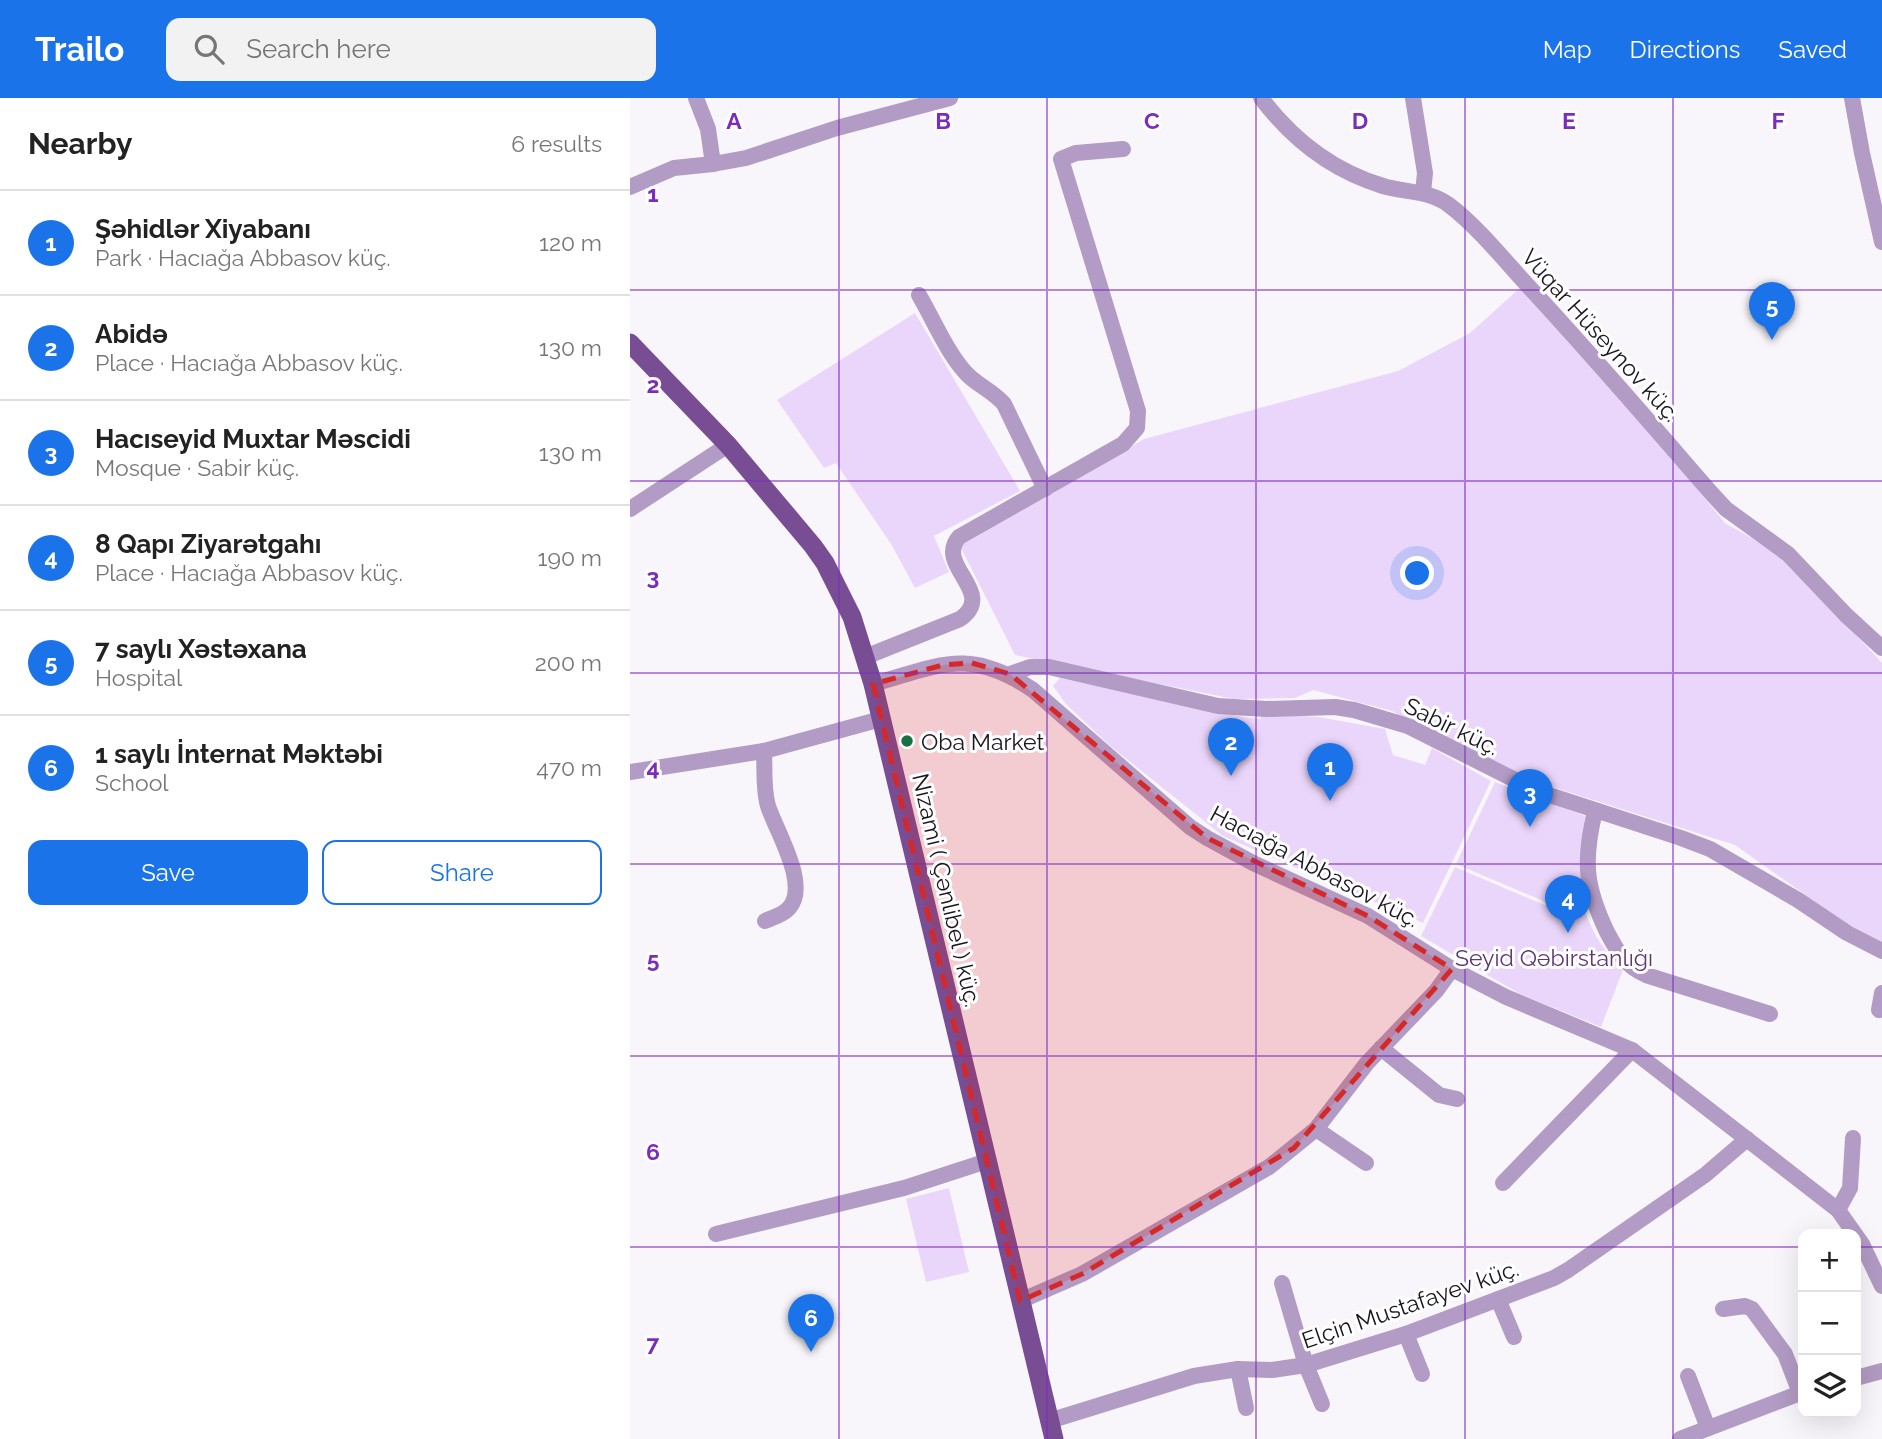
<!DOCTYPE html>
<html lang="en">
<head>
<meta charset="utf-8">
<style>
  :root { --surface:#fff; --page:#f2f2f2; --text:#222; --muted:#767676; --line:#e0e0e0; --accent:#1a73e8 }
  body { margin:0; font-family:Raleway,sans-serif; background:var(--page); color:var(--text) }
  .controls { position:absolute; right:21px; bottom:21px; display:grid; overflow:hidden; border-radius:14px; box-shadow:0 7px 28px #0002 }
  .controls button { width:63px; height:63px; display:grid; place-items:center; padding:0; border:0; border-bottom:2px solid var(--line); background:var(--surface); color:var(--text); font:35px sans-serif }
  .you { position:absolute; left:788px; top:476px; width:24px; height:24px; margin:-18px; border:5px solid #fff; border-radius:50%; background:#1a73e8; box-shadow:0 0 0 10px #1a73e833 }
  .badge { display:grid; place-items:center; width:46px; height:46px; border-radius:50%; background:var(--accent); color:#fff; font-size:23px; font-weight:700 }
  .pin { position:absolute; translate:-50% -58px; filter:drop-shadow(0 2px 4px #0008) }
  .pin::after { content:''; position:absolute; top:37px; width:24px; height:21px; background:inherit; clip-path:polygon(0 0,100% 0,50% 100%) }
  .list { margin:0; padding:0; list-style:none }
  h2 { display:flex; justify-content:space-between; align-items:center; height:91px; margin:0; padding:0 28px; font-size:30px }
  h2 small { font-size:23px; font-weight:400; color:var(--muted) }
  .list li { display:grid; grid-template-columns:46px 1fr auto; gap:21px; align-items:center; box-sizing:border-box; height:105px; padding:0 28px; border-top:2px solid var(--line) }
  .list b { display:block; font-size:26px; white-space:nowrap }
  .list p { margin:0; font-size:23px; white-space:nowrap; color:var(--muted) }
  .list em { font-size:23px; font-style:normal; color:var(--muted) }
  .actions { display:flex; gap:14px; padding:21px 28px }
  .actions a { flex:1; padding:16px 0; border:2px solid var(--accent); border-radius:14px; text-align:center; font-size:24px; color:var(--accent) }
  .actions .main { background:var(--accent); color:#fff }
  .icon { flex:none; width:38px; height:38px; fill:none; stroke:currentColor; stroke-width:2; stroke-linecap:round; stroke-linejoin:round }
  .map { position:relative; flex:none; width:1252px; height:1341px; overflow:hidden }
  header { display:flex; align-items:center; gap:42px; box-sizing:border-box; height:98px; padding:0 35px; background:var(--accent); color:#fff }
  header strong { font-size:33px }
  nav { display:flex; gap:38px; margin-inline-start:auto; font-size:24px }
  .search { width:490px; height:63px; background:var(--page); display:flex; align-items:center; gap:18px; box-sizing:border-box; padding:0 24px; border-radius:14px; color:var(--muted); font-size:26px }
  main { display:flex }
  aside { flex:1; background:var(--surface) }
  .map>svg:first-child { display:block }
</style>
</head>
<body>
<header>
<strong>Trailo</strong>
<div class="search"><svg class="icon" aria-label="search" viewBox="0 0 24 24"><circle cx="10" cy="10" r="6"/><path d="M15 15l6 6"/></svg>Search here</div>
<nav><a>Map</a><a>Directions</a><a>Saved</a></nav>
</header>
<main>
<aside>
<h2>Nearby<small>6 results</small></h2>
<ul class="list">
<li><span class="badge">1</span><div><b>Şəhidlər Xiyabanı</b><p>Park · Hacıağa Abbasov küç.</p></div><em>120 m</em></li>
<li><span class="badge">2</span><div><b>Abidə</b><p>Place · Hacıağa Abbasov küç.</p></div><em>130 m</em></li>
<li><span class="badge">3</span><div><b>Hacıseyid Muxtar Məscidi</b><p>Mosque · Sabir küç.</p></div><em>130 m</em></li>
<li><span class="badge">4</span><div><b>8 Qapı Ziyarətgahı</b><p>Place · Hacıağa Abbasov küç.</p></div><em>190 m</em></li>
<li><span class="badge">5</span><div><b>7 saylı Xəstəxana</b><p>Hospital</p></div><em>200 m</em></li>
<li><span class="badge">6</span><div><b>1 saylı İnternat Məktəbi</b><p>School</p></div><em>470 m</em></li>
</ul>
<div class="actions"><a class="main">Save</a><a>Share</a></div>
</aside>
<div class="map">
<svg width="1252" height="1341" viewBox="0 0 1252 1341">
  <rect width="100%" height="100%" fill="#f9f6fb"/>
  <!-- green -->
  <g fill="#ebd6fb">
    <polygon points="890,190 1002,312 1095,425 1153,458 1252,565 1252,845 1225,832 1105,747 872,673 762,613 683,592 665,600 604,601 385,557 330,448 514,341 768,273 840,235"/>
    <polygon points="285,215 390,393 304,438 319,474 285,490 261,446 206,365 194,370 147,302"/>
    <polygon points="430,580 608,618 630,621 632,616 689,619 755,631 763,657 795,667 802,650 861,683 793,825 593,738 479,647 436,606 423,588"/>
    <polygon points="865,684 955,718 950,759 954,810 932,811 826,766"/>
    <path d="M825 769 931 814 955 813C963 837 975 854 993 872L971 929 890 896 791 838Z"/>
    <polygon points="319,1090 339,1174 296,1184 276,1101"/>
  </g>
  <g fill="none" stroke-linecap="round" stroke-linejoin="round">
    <!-- minor -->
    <g stroke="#b29bc4" stroke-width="16">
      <polyline points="66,0 78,31 83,66"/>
      <path d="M631 0C662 41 703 73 753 88 776 95 799 92 819 107 849 130 874 162 900 190 963 258 1023 328 1083 397L1096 411 1158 456 1216 517 1252 550"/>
      <polyline points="783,0 795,75 793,94"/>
      <polyline points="1222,0 1232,55 1252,144"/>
      <polyline points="0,89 44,70 83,66 116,60 207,30 320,0"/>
      <path d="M289 197C303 221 317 254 335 274 346 287 362 292 374 306L415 391"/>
      <polyline points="0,411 98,347"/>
      <path d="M235 559 330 521C368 494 304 468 329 439L493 346 507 330 508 313 431 61 446 55 493 51"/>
      <polyline points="380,576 400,569 419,569 588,608 636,611 705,609 724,612 778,628 907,693 1051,740 1080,751 1168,802 1217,835 1252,853"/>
      <path d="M243 586C311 567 339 549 403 592L560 729 577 740 623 765 738 818 822 871 876 899 1002 952 1208 1112 1232 1146 1252 1188"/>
      <path d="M134 653C135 671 133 691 138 708 146 733 180 787 159 810 153 817 144 819 135 823"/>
      <polyline points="0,674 134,653 251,621"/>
      <path d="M965 713C953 763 955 788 977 834 987 853 995 868 1016 877L1140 916"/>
      <polyline points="1249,912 1252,895"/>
      <polyline points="751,950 809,997 827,1001"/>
      <polyline points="686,1031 736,1065"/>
      <polyline points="873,1085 1002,952"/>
      <polyline points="1208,1112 1220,1090 1223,1040"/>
      <polyline points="86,1136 274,1090 357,1063"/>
      <polyline points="652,1185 676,1267 692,1306"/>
      <polyline points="868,1201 884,1239"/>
      <polyline points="390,1203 452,1176 639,1069 686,1031 737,965 806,893 822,871"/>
      <polyline points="1093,1211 1115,1208 1122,1211 1155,1256 1170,1295"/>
      <polyline points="776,1236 792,1276"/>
      <polyline points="608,1271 616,1310"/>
      <polyline points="1058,1278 1078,1330"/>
      <polyline points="1226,1280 1252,1273"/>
      <polyline points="419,1323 564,1278 608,1271 642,1272 676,1267 776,1236 924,1180 938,1172 1075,1077 1117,1041"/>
      <polyline points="1050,1341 1173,1294"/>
    </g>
    <!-- major -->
    <polyline stroke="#784d94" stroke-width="19" points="0,245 98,347 183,448 195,465 222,519 243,586 424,1341"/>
  </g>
  <!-- marked area -->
  <path fill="#d62828" fill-opacity="0.2" stroke="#d62828" stroke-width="5" stroke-dasharray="14 9" stroke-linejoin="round" d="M342 565 380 576 577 740 738 818 822 871 664 1050 452 1176 390 1203 243 586 313 567Z"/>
  <!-- grid -->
  <path fill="none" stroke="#7b2cbf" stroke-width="2" stroke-opacity="0.55" d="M209 0V1341M417 0V1341M626 0V1341M835 0V1341M1043 0V1341M0 192H1252M0 383H1252M0 575H1252M0 766H1252M0 958H1252M0 1149H1173M1226 1149H1252"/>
  <!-- markers -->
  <circle fill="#187145" stroke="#fff" stroke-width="2.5" cx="277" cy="643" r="7"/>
  <g text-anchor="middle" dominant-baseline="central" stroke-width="6" stroke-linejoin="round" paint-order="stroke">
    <!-- street labels -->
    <g font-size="23" fill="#1a151e" stroke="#fff">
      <text transform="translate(971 237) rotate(48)">Vüqar Hüseynov küç.</text>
      <text transform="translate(822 628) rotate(26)">Sabir küç.</text>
      <text transform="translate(685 768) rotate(28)">Hacıağa Abbasov küç.</text>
      <text transform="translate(317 792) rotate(77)">Nizami ( Çənlibel ) küç.</text>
      <text transform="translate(780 1206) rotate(-19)">Elçin Mustafayev küç.</text>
    </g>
    <!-- poi labels -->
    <g font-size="23" fill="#1a151e" stroke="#fff" text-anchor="start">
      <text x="291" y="643">Oba Market</text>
    </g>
    <!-- park labels -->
    <g font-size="23" fill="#5e3777" stroke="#fff">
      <text x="924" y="859">Seyid Qəbirstanlığı</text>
    </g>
  </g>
  <g font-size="23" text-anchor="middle" font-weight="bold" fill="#7b2cbf" stroke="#fff" stroke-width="6" stroke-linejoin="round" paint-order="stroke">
    <text x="104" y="31">A</text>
    <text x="313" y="31">B</text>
    <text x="522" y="31">C</text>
    <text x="730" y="31">D</text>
    <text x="939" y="31">E</text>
    <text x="1148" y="31">F</text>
    <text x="23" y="104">1</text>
    <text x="23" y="295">2</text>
    <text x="23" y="487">3</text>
    <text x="23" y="678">4</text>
    <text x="23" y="870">5</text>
    <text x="23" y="1062">6</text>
    <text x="23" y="1253">7</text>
  </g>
</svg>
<div class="controls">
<button>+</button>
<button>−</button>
<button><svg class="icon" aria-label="layers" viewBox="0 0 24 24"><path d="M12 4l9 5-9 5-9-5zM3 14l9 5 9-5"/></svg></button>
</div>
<div class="you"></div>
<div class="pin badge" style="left:700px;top:703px">1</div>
<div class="pin badge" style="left:601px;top:678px">2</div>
<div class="pin badge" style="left:900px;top:729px">3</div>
<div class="pin badge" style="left:938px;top:835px">4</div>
<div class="pin badge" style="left:1142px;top:242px">5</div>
<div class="pin badge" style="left:181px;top:1254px">6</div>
</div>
</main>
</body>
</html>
